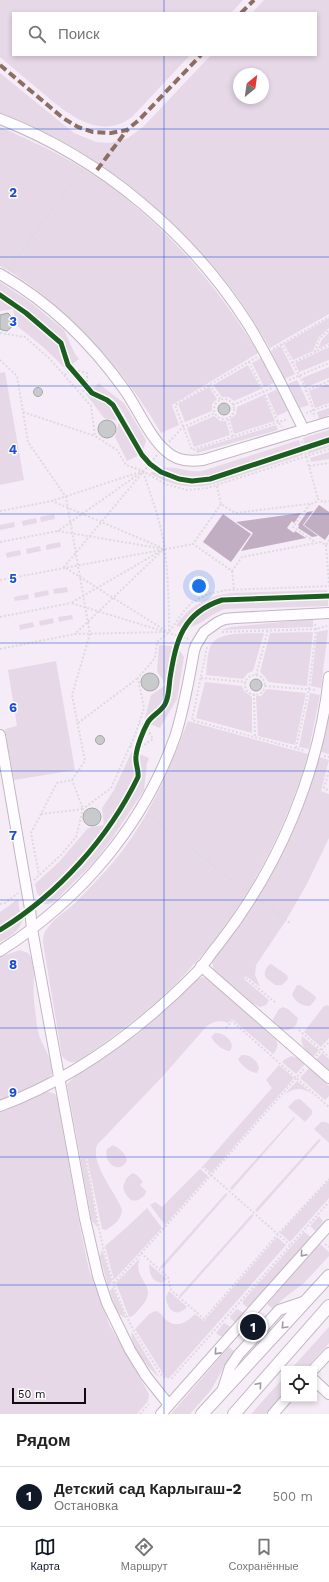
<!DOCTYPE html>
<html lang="ru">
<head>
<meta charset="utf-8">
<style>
  :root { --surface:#fff; --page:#f2f2f2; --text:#222; --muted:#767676; --line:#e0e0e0; --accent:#111827 }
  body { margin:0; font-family:"Work Sans",sans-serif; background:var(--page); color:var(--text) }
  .controls { position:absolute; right:12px; bottom:12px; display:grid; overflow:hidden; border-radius:0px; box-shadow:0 2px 6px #0003 }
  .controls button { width:36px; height:36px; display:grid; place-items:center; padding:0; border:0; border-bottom:1px solid var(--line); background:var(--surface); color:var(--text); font:20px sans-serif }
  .compass { position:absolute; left:233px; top:68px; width:36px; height:36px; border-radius:50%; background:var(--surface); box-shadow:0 2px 6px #0003; rotate:29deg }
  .scale { position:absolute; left:12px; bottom:10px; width:74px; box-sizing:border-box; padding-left:4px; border:2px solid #110a12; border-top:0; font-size:11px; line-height:14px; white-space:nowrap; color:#110a12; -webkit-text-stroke:3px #fcfcfc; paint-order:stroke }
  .you { position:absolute; left:199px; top:586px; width:14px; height:14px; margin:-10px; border:3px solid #fff; border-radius:50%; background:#1a73e8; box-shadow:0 0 0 6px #1a73e833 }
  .badge { display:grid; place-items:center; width:26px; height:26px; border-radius:50%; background:var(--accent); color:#fff; font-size:13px; font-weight:700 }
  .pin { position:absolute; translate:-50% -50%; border:2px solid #fff; box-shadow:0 1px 4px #0006 }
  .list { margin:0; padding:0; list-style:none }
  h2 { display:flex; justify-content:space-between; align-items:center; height:52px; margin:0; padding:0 16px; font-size:17px }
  h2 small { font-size:13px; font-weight:400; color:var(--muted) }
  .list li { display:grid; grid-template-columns:26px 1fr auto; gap:12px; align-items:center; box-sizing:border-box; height:60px; padding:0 16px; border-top:1px solid var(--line) }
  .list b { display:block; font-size:15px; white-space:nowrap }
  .list p { margin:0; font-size:13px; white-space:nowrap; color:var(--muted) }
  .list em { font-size:13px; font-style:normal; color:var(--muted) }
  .icon { flex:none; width:22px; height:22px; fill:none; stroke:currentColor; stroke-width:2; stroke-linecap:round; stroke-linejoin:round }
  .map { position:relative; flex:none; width:329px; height:1414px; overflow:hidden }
  .search { position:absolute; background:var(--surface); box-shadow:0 2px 6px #0003; left:12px; right:12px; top:12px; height:44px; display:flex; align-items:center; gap:10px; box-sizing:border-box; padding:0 14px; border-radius:0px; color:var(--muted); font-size:15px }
  .sheet { height:112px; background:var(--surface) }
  nav { display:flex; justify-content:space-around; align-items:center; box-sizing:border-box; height:56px; border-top:1px solid var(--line); background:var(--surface); font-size:11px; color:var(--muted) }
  nav a { display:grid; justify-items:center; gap:2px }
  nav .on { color:var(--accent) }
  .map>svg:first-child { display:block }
</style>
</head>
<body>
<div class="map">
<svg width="329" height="1414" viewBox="0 0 329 1414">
  <rect width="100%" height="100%" fill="#f6ecf7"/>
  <!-- green -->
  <g fill="#e6d8e7" fill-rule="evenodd">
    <path d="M0 0H243L231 13H13V55H190L132 117C98 143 63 110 38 89 25 78 13 68 0 57Z"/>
    <path d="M264 0H329V314L270 348C260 332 250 315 239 299 178 216 96 151 0 114V73L74 133 96 142 110 143 128 138 143 127 211 55H316V13H252ZM239 74H263V98H239Z"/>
    <path d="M0 127C32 141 65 156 95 176 163 222 216 283 258 353L172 405 179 425 161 433C132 383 96 340 52 303 36 289 19 276 0 266Z"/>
    <polygon points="0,282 30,302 64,330 75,354 79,359 71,365 68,357 66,346 61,339 33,315 0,292"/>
    <path d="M0 298C17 311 46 328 58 345 63 352 61 359 67 368L66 369 42 346 17 326 13 309 0 311Z"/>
    <polygon points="329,318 329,328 318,338 313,351 293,360 284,344"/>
    <polygon points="329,332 329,343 318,349 321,341"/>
    <polygon points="281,346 295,374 285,379 271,351"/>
    <polygon points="329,347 329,360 299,372 295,363"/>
    <polygon points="261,358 274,383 264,387 252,363"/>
    <polygon points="248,365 261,389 234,401 229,397 222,397 213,385"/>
    <polygon points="329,367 329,378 306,387 302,378"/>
    <polygon points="5,372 24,480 0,485 0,373"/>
    <polygon points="297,380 309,405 300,408 288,384"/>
    <path d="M99 383 103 387 124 403 146 440 143 451C136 438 123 409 114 400 107 394 99 394 92 389Z"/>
    <polygon points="327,384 329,385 329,403 315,408 309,391"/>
    <polygon points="209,387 217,399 212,404 212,411 185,422 178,404"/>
    <polygon points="277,389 288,411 277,416 267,394"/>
    <path d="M87 392C94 401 102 399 109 405 118 413 129 437 136 449L138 456 127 461 115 437 119 421 104 418 86 394Z"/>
    <polygon points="264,395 275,421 234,434 230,419 236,414 237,407"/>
    <polygon points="329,408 329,415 319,419 317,412"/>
    <polygon points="214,416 220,421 226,421 230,435 194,447 187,428"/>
    <polygon points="276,425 278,430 197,453 196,450"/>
    <polygon points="329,430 329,437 305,445 303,438"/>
    <path d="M299 440 301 446 203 478C188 480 173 477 159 469 174 464 186 473 202 471Z"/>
    <polygon points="329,443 329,447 308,454 307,450"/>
    <path d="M302 451 303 455 213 484C189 490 170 485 150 473L155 471 166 478 176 481 185 483 204 482Z"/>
    <polygon points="329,452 329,459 311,462 310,458"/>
    <polygon points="54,514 55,519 41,522 40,517"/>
    <polygon points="36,518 37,523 23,526 22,521"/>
    <polygon points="14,522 15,527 0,530 0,525"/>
    <polygon points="60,542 61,547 46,550 46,545"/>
    <polygon points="40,546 41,551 27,554 26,549"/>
    <polygon points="20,550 21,555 7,558 6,553"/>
    <polygon points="67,587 68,592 54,594 53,589"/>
    <polygon points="48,590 49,595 35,598 34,593"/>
    <path d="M327 590 328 594 223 598 205 604 197 609 187 618 182 627 176 626C189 606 207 596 231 593Z"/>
    <polygon points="28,594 29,599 15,601 14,597"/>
    <path d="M328 599V606L225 609C209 614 202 626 187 627L202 612 224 602Z"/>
    <polygon points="72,615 73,619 59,622 58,617"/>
    <polygon points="53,618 54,623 40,626 39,621"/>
    <polygon points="313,619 313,627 220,630 231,627"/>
    <polygon points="33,622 34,627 20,630 19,625"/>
    <polygon points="328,630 321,688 311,686 317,632"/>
    <polygon points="313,632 307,686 268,682 266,678 260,672 270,633"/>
    <path d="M264 633 253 671 248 673 243 679 206 675C207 666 207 656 210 647 217 630 249 634 264 633Z"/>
    <path d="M159 645 172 646 164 699C161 709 149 712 145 722H144L151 695 166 685 157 671Z"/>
    <path d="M178 648 184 657 177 699 160 728 150 724C154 715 164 711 169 702Z"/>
    <polygon points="56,661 75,770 14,780 5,729 17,726 8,670"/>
    <polygon points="205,682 242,686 244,691 252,697 252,733 196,718"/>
    <polygon points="267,689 306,693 295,745 258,736 256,696 261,696"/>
    <polygon points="310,693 320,695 309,749 299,747"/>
    <polygon points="329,717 329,754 321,752"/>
    <path d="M188 721 308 754C286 831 247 904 195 963 162 1001 122 1031 81 1059 74 1064 67 1063 62 1056L43 943C43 938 43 933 47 929 53 919 65 912 74 904 83 895 91 886 99 878 143 833 166 778 188 721Z"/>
    <path d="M132 751 134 752C131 761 136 768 135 776 131 788 124 799 117 809 95 842 69 870 40 897L37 893 35 884 60 861 88 828 104 825 102 808 114 790Z"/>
    <path d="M140 754 149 758 147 763 144 790 113 837 95 861 56 900 52 903 47 904 41 903C70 877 95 850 117 818 125 807 134 794 139 781 142 772 136 763 140 754Z"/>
    <polygon points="319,757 329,760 321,791 329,794 329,838 307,884 285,922 256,965 255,975 260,987 246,976 244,979 269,1000 266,1005 260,1007 248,1001 214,971 212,962 239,926 275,868 298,818"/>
    <polygon points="18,899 20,913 0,927 0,912"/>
    <path d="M23 918C20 931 11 936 0 942V933Z"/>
    <path d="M20 950 28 953C38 966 32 986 34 1001 36 1013 36 1027 40 1038 45 1050 53 1061 52 1074L47 1080 0 1101V957Z"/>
    <path d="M271 964 287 975 288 979 282 985H275L266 978C263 973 266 966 271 964Z"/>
    <path d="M203 977 208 979 276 1040C279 1045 277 1050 273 1054L232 1019 228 1023C219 1020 213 1021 206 1027L163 1076 97 1145C90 1163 115 1192 122 1209 122 1219 114 1225 106 1230L102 1229 87 1157H85L98 1228 92 1221 91 1217 67 1084 75 1076 139 1033 163 1012 198 979Z"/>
    <path d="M297 985H300L315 996 316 999 310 1006C303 1007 294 1001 292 994Z"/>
    <polygon points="327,1005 329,1006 329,1038 321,1047 304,1032 324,1006"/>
    <path d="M283 1007 288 1009 298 1018 296 1025C288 1034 275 1031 273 1019L279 1009Z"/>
    <path d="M215 1033C223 1032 231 1039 232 1046L230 1051C223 1051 214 1043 211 1037Z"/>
    <path d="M302 1036 319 1050 313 1057C306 1051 300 1046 302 1036Z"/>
    <polygon points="322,1053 329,1059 329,1071 316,1060"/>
    <path d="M242 1055C250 1054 258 1061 259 1068L257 1073C250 1073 241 1065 238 1059Z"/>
    <polygon points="292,1056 299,1059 305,1064 296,1074 282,1062 285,1059"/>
    <polygon points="279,1065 294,1078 211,1173 203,1166 272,1088 266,1080"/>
    <polygon points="309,1068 329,1086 329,1096 325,1100 300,1078"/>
    <path d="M297 1081 311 1093C300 1087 294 1088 284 1095Z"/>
    <polygon points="49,1092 55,1094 57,1098 80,1227 89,1270 109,1324 149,1394 148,1401 137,1414 0,1414 0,1112 43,1093"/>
    <polygon points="300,1099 312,1110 312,1114 305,1122 288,1107 295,1100"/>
    <polygon points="294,1117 295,1118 232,1190 230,1188"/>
    <polygon points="321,1122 326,1122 329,1124 329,1143 314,1129"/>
    <polygon points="319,1139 321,1140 257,1212 255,1210"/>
    <path d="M113 1145C118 1147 127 1155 127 1161 119 1175 103 1163 107 1149Z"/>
    <polygon points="200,1169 208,1176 165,1225 150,1205 155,1202 162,1207"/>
    <path d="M132 1173 137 1175 143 1182 140 1185 146 1191 145 1195C134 1206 127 1200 123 1187L126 1179Z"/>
    <polygon points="329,1180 329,1198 290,1242 280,1233"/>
    <polygon points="226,1193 228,1194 162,1269 160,1267"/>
    <polygon points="147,1208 162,1228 114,1280 105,1246 127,1227"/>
    <polygon points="252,1214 254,1215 249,1221 181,1297 179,1296"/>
    <polygon points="319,1216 323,1221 316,1232 310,1226"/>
    <polygon points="304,1232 311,1237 248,1308 243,1304 243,1301"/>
    <path d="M277 1237 286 1245 170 1377H165L135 1329 149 1314 155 1311C160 1312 162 1315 165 1319 176 1329 186 1323 195 1314L204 1321Z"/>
    <polygon points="320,1244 329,1252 329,1256 304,1283 283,1299 273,1309 267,1304"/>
    <polygon points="102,1249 112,1282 108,1286 100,1257"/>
    <path d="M140 1258C131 1281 161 1285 141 1307 137 1312 134 1316 129 1317L116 1283Z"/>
    <path d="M149 1264 167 1279 161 1283C151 1281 149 1272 149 1264Z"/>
    <path d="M113 1287 126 1318C116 1315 113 1299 110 1291Z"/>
    <path d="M169 1291 187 1307C177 1318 167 1311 166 1297Z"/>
    <polygon points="237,1309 244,1313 236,1323 231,1319 230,1316"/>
    <polygon points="224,1323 232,1328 224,1336 220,1336 216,1333"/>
    <polygon points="329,1327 329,1343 306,1369 291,1369"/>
    <path d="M132 1332 159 1377C150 1370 128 1344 132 1332Z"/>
    <polygon points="229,1347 235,1352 228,1360 211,1390 190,1414 171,1414"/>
    <polygon points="284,1377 284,1394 266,1414 251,1414"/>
  </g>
  <!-- water -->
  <g fill="#c1aec3">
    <polygon points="319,505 329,512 329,534 325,540 304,525"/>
    <polygon points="313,511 303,525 318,536 312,537 298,528 299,526 298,525 307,512"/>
    <polygon points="301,513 294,523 292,521 287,528 294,533 295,531 306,538 241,551 253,533 236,522"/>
    <polygon points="223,514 251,534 231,562 203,542"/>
  </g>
  <!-- building -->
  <g fill="#c8cacb" stroke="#a5a6a7">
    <polygon points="8,313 14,320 14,325 7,331 2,330 0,329 0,315"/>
    <circle cx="38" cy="392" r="4.5"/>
    <circle cx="224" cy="409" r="6"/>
    <circle cx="107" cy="429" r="9"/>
    <circle cx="150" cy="682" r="9"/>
    <circle cx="256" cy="685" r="6"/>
    <circle cx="100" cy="740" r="4.5"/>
    <circle cx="92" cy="817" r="9"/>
  </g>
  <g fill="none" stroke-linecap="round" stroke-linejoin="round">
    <defs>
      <g id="minor">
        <path d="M0 119C101 158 190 233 248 324 269 358 286 394 304 430"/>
        <path d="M0 274C49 302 91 343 124 389 137 407 150 438 166 451 176 461 189 462 203 460L329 422"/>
        <polyline points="0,735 30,909 32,929 85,1219 98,1276 107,1303 130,1350 146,1376 169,1405"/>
        <path d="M0 951C80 900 143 826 175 737 184 709 189 679 194 651L196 645 204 632 218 622 225 619 235 618 329 613"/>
        <polyline points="201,966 329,1078"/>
        <path d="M0 1106C75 1078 142 1028 198 971 205 963 211 953 218 945 278 869 319 773 329 677"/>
        <polyline points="314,1369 329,1353"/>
        <polyline points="314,1380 329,1394"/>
        <polyline points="222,1392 230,1367 239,1354 279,1310 306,1301"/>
        <polyline points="161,1414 329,1225"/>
        <polyline points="273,1414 286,1399"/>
      </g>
      <g id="major">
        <polyline points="202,1414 329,1276"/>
        <polyline points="234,1414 329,1306"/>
      </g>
    </defs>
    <!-- minor casing -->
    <use href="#minor" stroke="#c0b8c1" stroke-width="12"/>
    <!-- major casing -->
    <use href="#major" stroke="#c0b8c1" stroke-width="14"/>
    <!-- path -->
    <g stroke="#dddade" stroke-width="2" stroke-dasharray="2 2" stroke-linecap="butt">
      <polyline points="9,269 48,215 82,171"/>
      <polyline points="0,333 25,337 50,359 91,406 95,436 117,450 126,465 143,471 165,484 187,490 207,488 329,449"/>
      <path d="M282 344C292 363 313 396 314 417"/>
      <polyline points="273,349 329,317"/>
      <polyline points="315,352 319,339 329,330"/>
      <polyline points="257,357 175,405 192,450 288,419"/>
      <polyline points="0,360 17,376 28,442 66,497 90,634 72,695 85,761 72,780 57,783 31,833 39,875"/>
      <polyline points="249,362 278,422 282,427"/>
      <polyline points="292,363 329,345"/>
      <polyline points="65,375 71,369 87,373 87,388 81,393"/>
      <polyline points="289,380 329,363"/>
      <polyline points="209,385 221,400"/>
      <polyline points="305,391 329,381"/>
      <circle cx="224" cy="409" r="10"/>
      <polyline points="233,405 272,388"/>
      <polyline points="23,412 95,436"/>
      <polyline points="306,413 329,405"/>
      <polyline points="228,419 233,437"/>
      <polyline points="302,441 318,499"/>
      <polyline points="169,442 183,427 215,413"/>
      <polyline points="157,455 64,567 166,631"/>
      <polyline points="309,466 329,463"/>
      <polyline points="143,471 58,531 164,549 71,603 189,639"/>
      <polyline points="140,472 52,501 160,547"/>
      <path d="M143 472C152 498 161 523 165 550 168 577 169 604 169 631"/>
      <polyline points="217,486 221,504 235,513 315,503 318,499 323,502 329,501"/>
      <polyline points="221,504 193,544 232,571 242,557 321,542 326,545 329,540"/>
      <polyline points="310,504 293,527 315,542"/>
      <polyline points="0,511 52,501"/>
      <polyline points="0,542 58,531"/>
      <polyline points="326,545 329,585"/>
      <polyline points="162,551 75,634 165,632"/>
      <polyline points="232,571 234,589"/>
      <polyline points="0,580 193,544"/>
      <polyline points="0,617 71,603"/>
      <polyline points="222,632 316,629 327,626"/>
      <polyline points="207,647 192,720 305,751"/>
      <polyline points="0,649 75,634"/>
      <polyline points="256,675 268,630"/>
      <circle cx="255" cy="685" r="10"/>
      <polyline points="201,678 246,682"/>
      <polyline points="265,686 317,690"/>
      <polyline points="254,694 255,737"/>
      <polyline points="78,723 138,678"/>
      <polyline points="130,746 138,749 153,739 146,726 139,723"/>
      <polyline points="296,748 309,689 316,629 315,624"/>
      <polyline points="324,756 329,757"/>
      <polyline points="329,771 324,788 329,791"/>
      <polyline points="41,814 83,809 72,780"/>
      <polyline points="148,815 246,891"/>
      <polyline points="34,880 62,854 76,837 83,809 111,788 135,735 144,708 138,678 155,658 157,642 169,632 184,611 191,603 208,594 227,590 329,586"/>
      <polyline points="259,900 290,923"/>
      <polyline points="0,904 5,903 18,893"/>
      <polyline points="246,978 276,1003"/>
      <polyline points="226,1028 232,1021 329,1107"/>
      <polyline points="299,1030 329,1057"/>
      <polyline points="316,1056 329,1042"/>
      <path d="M86 1157C96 1211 103 1267 127 1317 137 1338 150 1358 163 1377L172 1378 329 1202"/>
      <polyline points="202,1167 290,1245"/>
      <polyline points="325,1244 329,1247"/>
      <polyline points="141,1253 168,1277 171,1290 204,1319 278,1234 329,1179"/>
      <polyline points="114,1283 164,1228 305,1068"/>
      <polyline points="140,1414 149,1404"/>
    </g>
    <!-- minor -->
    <use href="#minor" stroke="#fefcfe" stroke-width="10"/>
    <!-- major -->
    <use href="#major" stroke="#fefcfe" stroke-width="12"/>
    <!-- quiet -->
    <g stroke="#8d6e63" stroke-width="4" stroke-dasharray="8 4" stroke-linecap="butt">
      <polyline points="241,13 254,0"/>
      <polyline points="0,65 63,118 78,127 93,132 111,133 127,130 140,119 201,55"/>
      <polyline points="97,170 127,130"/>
    </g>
    <defs>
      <g id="cycleway">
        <polyline points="0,295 26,313 61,343 68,365 92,393 107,400 113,405 142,455 150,464 161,472 179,479 192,481 210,479 329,440"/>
        <path d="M0 930C58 894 108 839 138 777 139 770 135 764 136 756 137 746 143 731 148 722 153 714 163 711 166 702 169 695 169 686 170 678 176 641 182 613 222 600L329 596"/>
      </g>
    </defs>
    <!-- cycleway casing -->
    <use href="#cycleway" stroke="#fcfcfc" stroke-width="8"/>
    <!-- cycleway -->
    <use href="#cycleway" stroke="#1b5e20" stroke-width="5"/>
  </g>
  <!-- one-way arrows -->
  <defs><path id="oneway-chevron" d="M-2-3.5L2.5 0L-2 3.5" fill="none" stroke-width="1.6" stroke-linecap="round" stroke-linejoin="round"/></defs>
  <g stroke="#9f9ba0">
    <use href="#oneway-chevron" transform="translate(303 1254) rotate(131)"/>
    <use href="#oneway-chevron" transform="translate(284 1326) rotate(133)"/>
    <use href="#oneway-chevron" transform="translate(217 1352) rotate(132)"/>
    <use href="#oneway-chevron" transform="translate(259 1385) rotate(-49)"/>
  </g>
  <!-- grid -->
  <path fill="none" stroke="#1d4ed8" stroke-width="1" stroke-opacity="0.55" d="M164 0V13M164 55V1414M0 129H329M0 257H329M0 386H329M0 514H329M0 643H329M0 771H329M0 900H329M0 1028H329M0 1157H329M0 1285H329"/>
  <g font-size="13" text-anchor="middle" font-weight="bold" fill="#1d4ed8" stroke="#fcfcfc" stroke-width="3" stroke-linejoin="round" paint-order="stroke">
    <text x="13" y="197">2</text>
    <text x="13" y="326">3</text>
    <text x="13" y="454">4</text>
    <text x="13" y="583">5</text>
    <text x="13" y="712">6</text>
    <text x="13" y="840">7</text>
    <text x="13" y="969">8</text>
    <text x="13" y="1097">9</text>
  </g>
</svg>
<div class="controls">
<button><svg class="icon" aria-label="locate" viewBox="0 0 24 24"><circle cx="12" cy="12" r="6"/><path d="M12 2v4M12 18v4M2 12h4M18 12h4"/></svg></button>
</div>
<svg class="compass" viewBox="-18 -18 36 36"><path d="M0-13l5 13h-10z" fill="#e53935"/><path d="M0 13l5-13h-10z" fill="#767676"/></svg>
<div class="scale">50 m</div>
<div class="you"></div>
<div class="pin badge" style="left:253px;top:1327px">1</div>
<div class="search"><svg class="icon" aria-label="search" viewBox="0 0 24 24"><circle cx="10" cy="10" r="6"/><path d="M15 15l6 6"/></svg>Поиск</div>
</div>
<section class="sheet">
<h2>Рядом<small></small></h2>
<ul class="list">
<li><span class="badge">1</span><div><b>Детский сад Карлыгаш-2</b><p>Остановка</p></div><em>500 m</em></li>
</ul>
</section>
<nav>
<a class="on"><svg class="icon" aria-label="map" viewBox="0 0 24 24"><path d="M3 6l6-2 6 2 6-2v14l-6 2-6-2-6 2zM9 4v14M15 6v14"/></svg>Карта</a>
<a><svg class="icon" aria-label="directions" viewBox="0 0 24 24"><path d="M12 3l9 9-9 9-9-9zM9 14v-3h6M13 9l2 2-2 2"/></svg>Маршрут</a>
<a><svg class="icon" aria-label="saved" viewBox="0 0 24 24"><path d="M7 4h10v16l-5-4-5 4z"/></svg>Сохранённые</a>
</nav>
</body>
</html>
